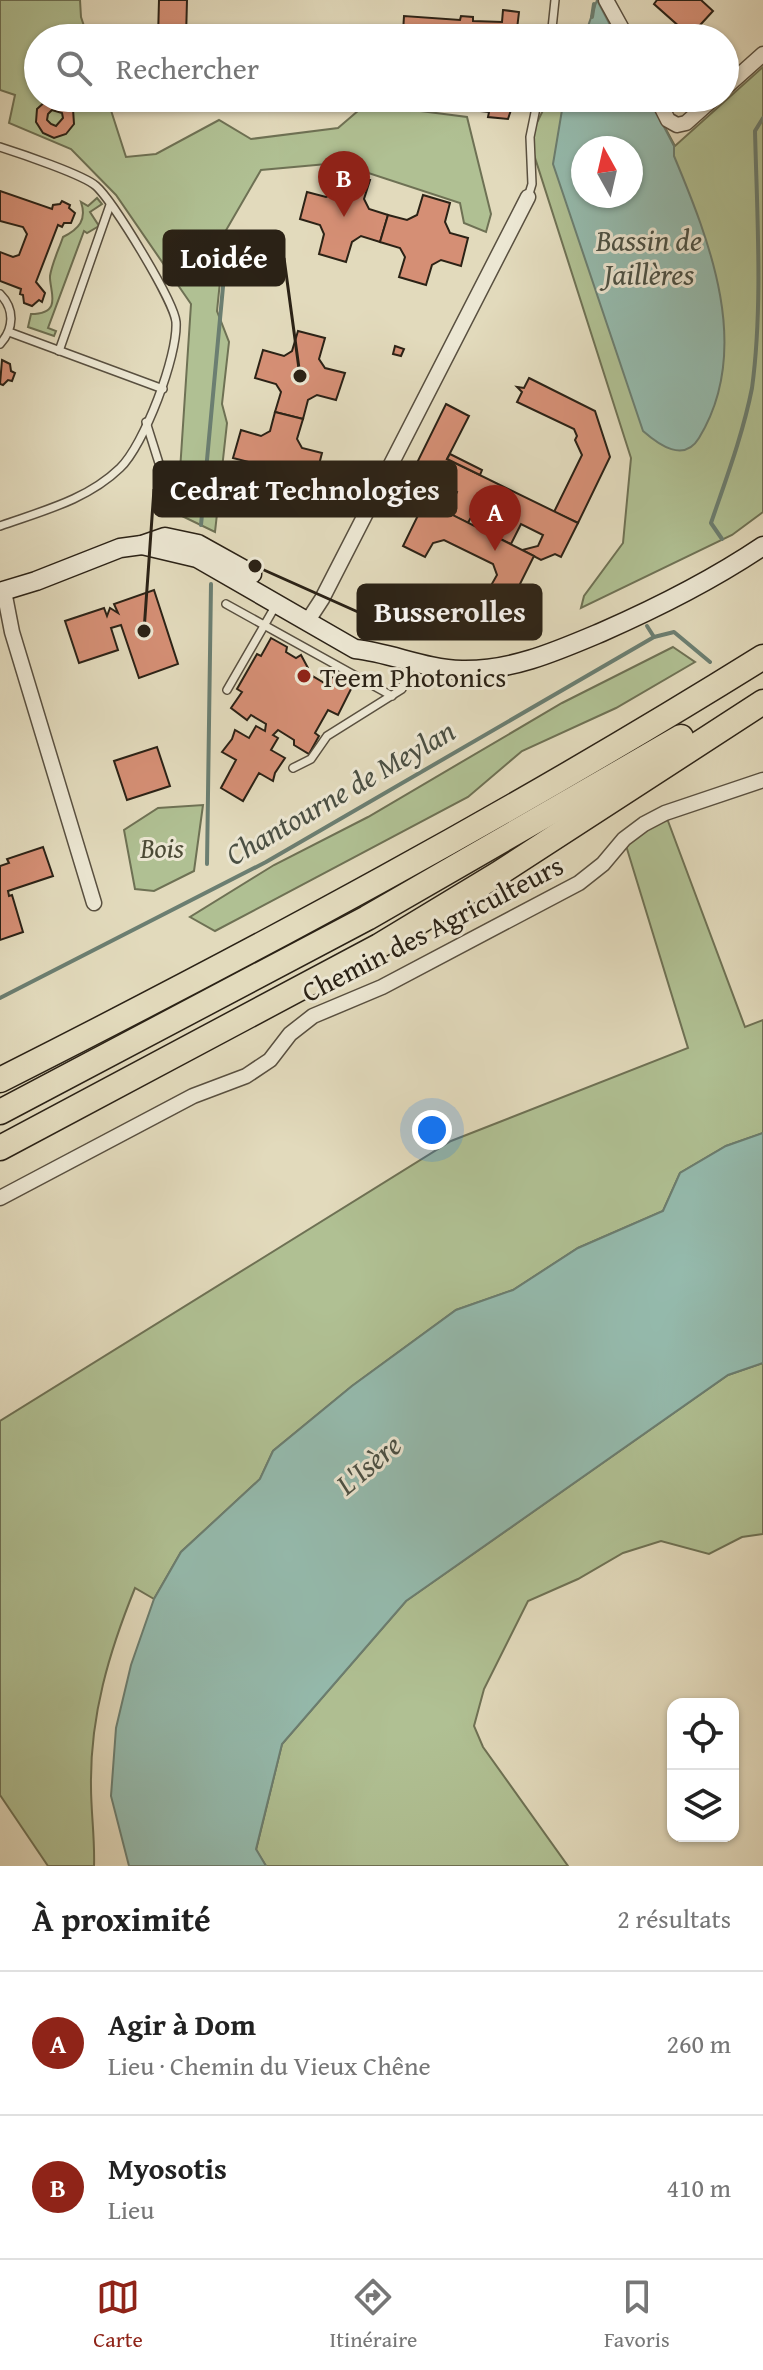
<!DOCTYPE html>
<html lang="fr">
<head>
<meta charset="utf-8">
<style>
  :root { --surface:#fff; --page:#f6f6f6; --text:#222; --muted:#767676; --line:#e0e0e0; --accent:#8f2418 }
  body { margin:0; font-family:"Gentium Book Plus",serif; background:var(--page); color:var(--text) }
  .controls { position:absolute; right:24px; bottom:24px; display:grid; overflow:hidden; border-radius:16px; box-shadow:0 2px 6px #0004 }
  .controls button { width:72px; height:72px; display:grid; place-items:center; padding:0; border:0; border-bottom:2px solid var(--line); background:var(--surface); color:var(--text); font:40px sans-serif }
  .compass { position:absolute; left:571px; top:136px; width:72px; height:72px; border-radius:50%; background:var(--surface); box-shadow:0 2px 6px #0004; rotate:352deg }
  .you { position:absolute; left:432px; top:1130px; width:28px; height:28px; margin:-20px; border:6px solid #fff; border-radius:50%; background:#1a73e8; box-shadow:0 0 0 12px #1a73e833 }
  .badge { display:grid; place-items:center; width:52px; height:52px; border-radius:50%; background:var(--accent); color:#fff; font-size:26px; font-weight:700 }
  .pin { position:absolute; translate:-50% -66px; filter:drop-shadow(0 2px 4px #0008) }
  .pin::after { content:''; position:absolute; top:42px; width:28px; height:24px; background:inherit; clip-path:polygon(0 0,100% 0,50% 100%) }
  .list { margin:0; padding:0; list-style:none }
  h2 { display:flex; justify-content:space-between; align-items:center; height:104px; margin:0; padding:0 32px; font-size:34px }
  h2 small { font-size:26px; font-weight:400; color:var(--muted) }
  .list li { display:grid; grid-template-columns:52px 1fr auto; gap:24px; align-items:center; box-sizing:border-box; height:144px; padding:0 32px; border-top:2px solid var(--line) }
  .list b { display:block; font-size:30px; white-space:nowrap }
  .list p { margin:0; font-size:26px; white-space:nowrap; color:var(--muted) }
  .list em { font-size:26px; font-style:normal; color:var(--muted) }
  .icon { flex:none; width:44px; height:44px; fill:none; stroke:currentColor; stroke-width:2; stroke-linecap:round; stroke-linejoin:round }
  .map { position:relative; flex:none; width:763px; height:1866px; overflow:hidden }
  .search { position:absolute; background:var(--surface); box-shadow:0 2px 6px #0004; left:24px; right:24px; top:24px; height:88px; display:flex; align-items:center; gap:20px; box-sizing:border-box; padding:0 28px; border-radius:44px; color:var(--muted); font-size:30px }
  .sheet { height:392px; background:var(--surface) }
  nav { display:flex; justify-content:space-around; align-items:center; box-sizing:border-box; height:112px; border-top:2px solid var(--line); background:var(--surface); font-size:22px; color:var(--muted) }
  nav a { display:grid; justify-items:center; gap:4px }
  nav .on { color:var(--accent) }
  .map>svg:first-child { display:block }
</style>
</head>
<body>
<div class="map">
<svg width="763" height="1866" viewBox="0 0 763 1866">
  <rect width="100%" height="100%" fill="#e2dabc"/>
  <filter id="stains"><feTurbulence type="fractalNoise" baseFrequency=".0025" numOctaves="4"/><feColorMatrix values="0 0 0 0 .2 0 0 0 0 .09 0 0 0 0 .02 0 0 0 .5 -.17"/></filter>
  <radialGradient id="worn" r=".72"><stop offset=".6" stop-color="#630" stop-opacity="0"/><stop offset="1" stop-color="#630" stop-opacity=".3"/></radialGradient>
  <!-- green -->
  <g fill="#b0c093" stroke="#6e7154" stroke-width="2" fill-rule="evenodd">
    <polygon points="0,0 80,0 81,17 88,38 38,38 38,98 107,98 126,157 156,154 219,120 251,139 338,128 366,104 467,117 491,214 486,232 464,223 460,203 338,163 261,170 225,232 217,311 229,342 222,404 227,423 215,532 182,516 179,486 191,304 116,195 71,149 9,123 15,95 0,90"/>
    <path d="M763 67V512L732 535 581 608 584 596 623 543 631 458 529 139 549 98H649L675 146ZM583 148H631V196H583Z"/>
    <path d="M97 198 102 204 90 212 99 226 87 233 84 231 48 328 56 331 54 336 28 327 31 314C64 314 49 290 50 276 52 263 59 249 63 237 79 229 87 220 81 202L88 206Z"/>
    <polygon points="673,647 695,662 616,708 522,751 468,797 215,931 190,917 274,865 368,817 562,703"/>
    <polygon points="203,805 194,871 154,891 135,889 124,830 158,808"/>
    <path d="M665 813 745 1027 763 1020V1133L726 1146 680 1173 663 1211 578 1248 513 1290 456 1310 352 1386 273 1451 260 1479 181 1552 154 1599 135 1588C109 1652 90 1716 91 1786 91 1813 95 1839 94 1866H48L0 1795V1421L451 1141 688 1048 624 839Z"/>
    <polygon points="763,1363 763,1534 742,1537 709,1554 661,1541 623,1553 578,1579 528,1601 484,1689 474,1726 483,1747 568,1866 266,1866 256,1850 282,1744 406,1601 728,1375"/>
  </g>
  <!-- water -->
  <g fill="#95bbae" stroke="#6b7e71" stroke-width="2" fill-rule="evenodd">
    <polygon points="597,0 617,38 584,38"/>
    <path d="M564 98H649L674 146V156C710 242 753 350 699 438 684 463 659 445 643 431L553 164ZM583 148H631V196H583Z"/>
    <polygon points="763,1133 763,1363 728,1375 406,1601 282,1744 256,1849 266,1866 129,1866 111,1796 116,1728 131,1665 154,1599 181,1552 260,1479 273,1451 352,1386 456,1310 513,1290 578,1248 663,1211 680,1173 726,1146"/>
  </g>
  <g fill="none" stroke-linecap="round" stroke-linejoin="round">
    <!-- stream -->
    <g stroke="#6b7e71" stroke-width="4">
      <polyline points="592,17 594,4"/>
      <polyline points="201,525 226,254"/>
      <path d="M722 539 711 523C726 479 743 434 752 388 763 307 757 214 755 131L763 118"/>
      <polyline points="647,626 654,637"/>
      <polyline points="207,864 211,584"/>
      <polyline points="0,998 266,862 654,637 674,632 710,662"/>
    </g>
  </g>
  <!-- building -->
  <g fill="#d58f75" stroke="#2b2216" stroke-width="2" fill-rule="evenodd">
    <polygon points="159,0 187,0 186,38 158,38"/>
    <polygon points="657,0 701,0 713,11 690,36 654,4"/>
    <polygon points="503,10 519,12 517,29 535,30 535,38 396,38 397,31 403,32 404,16 460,20 461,16 473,17 473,21 502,22"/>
    <polygon points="293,27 293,38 260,38 261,28"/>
    <polygon points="390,98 515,98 508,119 488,117 489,112 389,101"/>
    <path d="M62 99 73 109 74 124 66 134 54 138 43 133 36 122 37 109 47 100ZM52 110 62 113 63 118 56 126 51 124 47 120 48 114Z"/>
    <polygon points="342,172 370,180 364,199 369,209 388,215 380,242 361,236 352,242 346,262 319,254 324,234 320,225 300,219 307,192 326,197 337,192"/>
    <polygon points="0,191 52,209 53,205 60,204 62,201 70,205 69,208 75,213 71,223 64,223 62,227 58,225 36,282 45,293 42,302 39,300 32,306 24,303 23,295 20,294 21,289 0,281 0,252 13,257 19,255 27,234 23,227 0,221"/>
    <polygon points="423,195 450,203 445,222 450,233 468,238 461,266 441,260 432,265 426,285 399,277 405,257 400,248 380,242 388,215 407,220 417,215"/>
    <polygon points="298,331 325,338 319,359 325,368 345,373 336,400 317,395 308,400 303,419 275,412 281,392 276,384 255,378 263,350 284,356 292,351"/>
    <polygon points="395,346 404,349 401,356 393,354"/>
    <polygon points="2,360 10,364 11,371 15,373 12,381 8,380 3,385 0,384"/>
    <polygon points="529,378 595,411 610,457 578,523 554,512 582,455 575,440 577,436 574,429 517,402 522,392 517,387 524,388"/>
    <polygon points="446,404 469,416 447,459 578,523 561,557 555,554 541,560 522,550 538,546 543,535 521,524 511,544 490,534 499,515 478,504 468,523 447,513 457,492 435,482 430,492 408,481"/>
    <polygon points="275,412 303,419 297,439 302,448 322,453 315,480 295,475 285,481 280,500 252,493 258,473 253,463 233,458 241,430 261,436 270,431"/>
    <polygon points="450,454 482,470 480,475 447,459"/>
    <polygon points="425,501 534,556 512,600 489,589 497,575 493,564 444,540 433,543 425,557 403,546"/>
    <polygon points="154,590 178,664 139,678 121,625 111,628 118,650 79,663 65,621 104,608 107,616 110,608 118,613 114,604"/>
    <polygon points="271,638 287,647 286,652 296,658 301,655 308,668 306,672 326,684 337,672 354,683 338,715 328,710 315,733 319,736 309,754 294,745 294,740 278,730 273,735 278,738 271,750 285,758 275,773 273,781 259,773 243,801 221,788 236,760 222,752 232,739 235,730 249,738 256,726 265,731 266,724 251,715 247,720 231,708 242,692 237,689 257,654 261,656"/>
    <polygon points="157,747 170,786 127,800 114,761"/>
    <polygon points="43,847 53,876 8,891 9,896 12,895 23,932 0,940 0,866 9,863 7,859"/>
  </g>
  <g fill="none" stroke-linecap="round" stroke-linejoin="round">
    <defs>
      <g id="lane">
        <polyline points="551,38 555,0"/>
        <path d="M0 147C19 153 84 175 96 186 113 201 174 301 176 322 178 356 144 445 120 468 87 500 42 511 0 526"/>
        <polyline points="528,197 532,184 530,137 538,98"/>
        <path d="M0 294C15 309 14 329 0 344"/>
        <polyline points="9,332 163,389"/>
        <polyline points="59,351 110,205"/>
        <polyline points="146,422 164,479"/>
        <polyline points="226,604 392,696"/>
        <polyline points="227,690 276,605"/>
        <polyline points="293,768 311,759 327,736 402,689 408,662"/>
      </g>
      <g id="street">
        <polyline points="606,0 627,38"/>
        <polyline points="725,88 763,54"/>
        <polyline points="657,98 668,120 677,125 686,123 714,98"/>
        <polyline points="4,591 12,632 94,903"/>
        <polyline points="307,622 322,599 528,197"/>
        <polyline points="0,1198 193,1096 246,1076 270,1060 290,1034 313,1016 382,987 579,883 603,864 624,839 644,824 665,813 763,780"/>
      </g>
      <g id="secondary">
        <path d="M142 545 197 558 355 649C392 653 424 669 462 670 512 671 557 651 602 632 659 607 711 581 763 546"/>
        <polyline points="0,592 36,581 120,548 142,545 165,537 198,544 252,574"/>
      </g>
      <g id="highway">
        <path d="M0 1080C259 949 516 811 763 657"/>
        <polyline points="0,1112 367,918 681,737"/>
        <polyline points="0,1148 379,946 498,874 763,702"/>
      </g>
    </defs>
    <!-- lane casing -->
    <use href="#lane" stroke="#595040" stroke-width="10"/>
    <!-- street casing -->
    <use href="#street" stroke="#595040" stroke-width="17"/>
    <!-- secondary casing -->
    <use href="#secondary" stroke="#2b2216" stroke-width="21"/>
    <!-- highway casing -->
    <use href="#highway" stroke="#2b2216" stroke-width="27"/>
    <!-- lane -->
    <use href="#lane" stroke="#ece7d3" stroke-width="7"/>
    <!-- street -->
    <use href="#street" stroke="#ece7d3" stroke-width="14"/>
    <!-- secondary -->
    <use href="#secondary" stroke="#ece7d3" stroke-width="18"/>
    <!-- highway -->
    <use href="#highway" stroke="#e2dabc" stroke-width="24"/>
  </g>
  <!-- markers -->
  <circle fill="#8f2418" stroke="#ece7d3" stroke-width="3" cx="304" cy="676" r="8"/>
  <g text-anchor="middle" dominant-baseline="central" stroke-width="6" stroke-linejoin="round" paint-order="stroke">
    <!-- poi labels -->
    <g font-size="28" fill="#2b2216" stroke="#ece7d3" text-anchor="start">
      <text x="320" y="676">Teem Photonics</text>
    </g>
    <!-- park labels -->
    <g font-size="28" font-style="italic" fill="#4c4a35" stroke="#ece7d3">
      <text x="162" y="847">Bois</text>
    </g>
    <!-- street labels -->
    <g font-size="28" fill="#2b2216" stroke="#ece7d3">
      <text transform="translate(432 928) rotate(-27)">Chemin des Agriculteurs</text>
    </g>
    <!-- water labels -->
    <g font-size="30" font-style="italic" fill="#4b5044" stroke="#ece7d3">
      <text x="649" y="240">Bassin de<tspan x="649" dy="34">Jaillères</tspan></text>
      <text transform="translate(340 792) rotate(-30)">Chantourne de Meylan</text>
      <text transform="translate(368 1464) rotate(-40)">L'Isère</text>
    </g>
  </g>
  <!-- callouts -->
  <path fill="none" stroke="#2b2216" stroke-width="3" d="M300 376L284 258M144 631L154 489M255 566L358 612"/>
  <g fill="#2b2216" stroke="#ece7d3" stroke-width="3">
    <circle cx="300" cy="376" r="8"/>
    <circle cx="144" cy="631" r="8"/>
    <circle cx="255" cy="566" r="8"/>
  </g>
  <g fill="#2b2216" stroke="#2b2216" stroke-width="3">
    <rect x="164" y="231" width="120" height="54" rx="8"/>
    <rect x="154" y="462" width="302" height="54" rx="8"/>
    <rect x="358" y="585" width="183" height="54" rx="8"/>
  </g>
  <g font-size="30" text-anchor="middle" font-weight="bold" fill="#fff">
    <text x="224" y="268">Loidée</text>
    <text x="305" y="500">Cedrat Technologies</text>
    <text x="450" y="622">Busserolles</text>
  </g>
  <rect width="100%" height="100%" filter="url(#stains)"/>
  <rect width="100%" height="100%" fill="url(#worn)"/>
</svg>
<div class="controls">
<button><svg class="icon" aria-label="locate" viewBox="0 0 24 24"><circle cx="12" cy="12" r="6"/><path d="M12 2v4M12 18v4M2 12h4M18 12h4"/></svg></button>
<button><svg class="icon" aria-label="layers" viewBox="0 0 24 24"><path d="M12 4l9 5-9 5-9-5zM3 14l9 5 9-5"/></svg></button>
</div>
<svg class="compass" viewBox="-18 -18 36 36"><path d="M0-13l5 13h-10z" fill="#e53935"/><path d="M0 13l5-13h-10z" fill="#767676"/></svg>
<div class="you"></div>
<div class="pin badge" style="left:495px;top:551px">A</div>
<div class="pin badge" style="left:344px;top:217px">B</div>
<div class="search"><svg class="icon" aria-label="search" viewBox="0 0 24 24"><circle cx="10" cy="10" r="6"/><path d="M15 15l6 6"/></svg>Rechercher</div>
</div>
<section class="sheet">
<h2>À proximité<small>2 résultats</small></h2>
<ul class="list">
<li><span class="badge">A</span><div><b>Agir à Dom</b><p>Lieu · Chemin du Vieux Chêne</p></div><em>260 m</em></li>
<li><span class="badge">B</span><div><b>Myosotis</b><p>Lieu</p></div><em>410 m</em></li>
</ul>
</section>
<nav>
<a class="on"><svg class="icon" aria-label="map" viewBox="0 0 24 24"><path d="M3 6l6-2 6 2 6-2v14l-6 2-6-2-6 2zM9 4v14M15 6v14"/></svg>Carte</a>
<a><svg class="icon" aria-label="directions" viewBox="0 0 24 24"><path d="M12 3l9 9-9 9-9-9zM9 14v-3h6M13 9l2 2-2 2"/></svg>Itinéraire</a>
<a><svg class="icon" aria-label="saved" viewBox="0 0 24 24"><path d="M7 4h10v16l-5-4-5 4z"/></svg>Favoris</a>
</nav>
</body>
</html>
